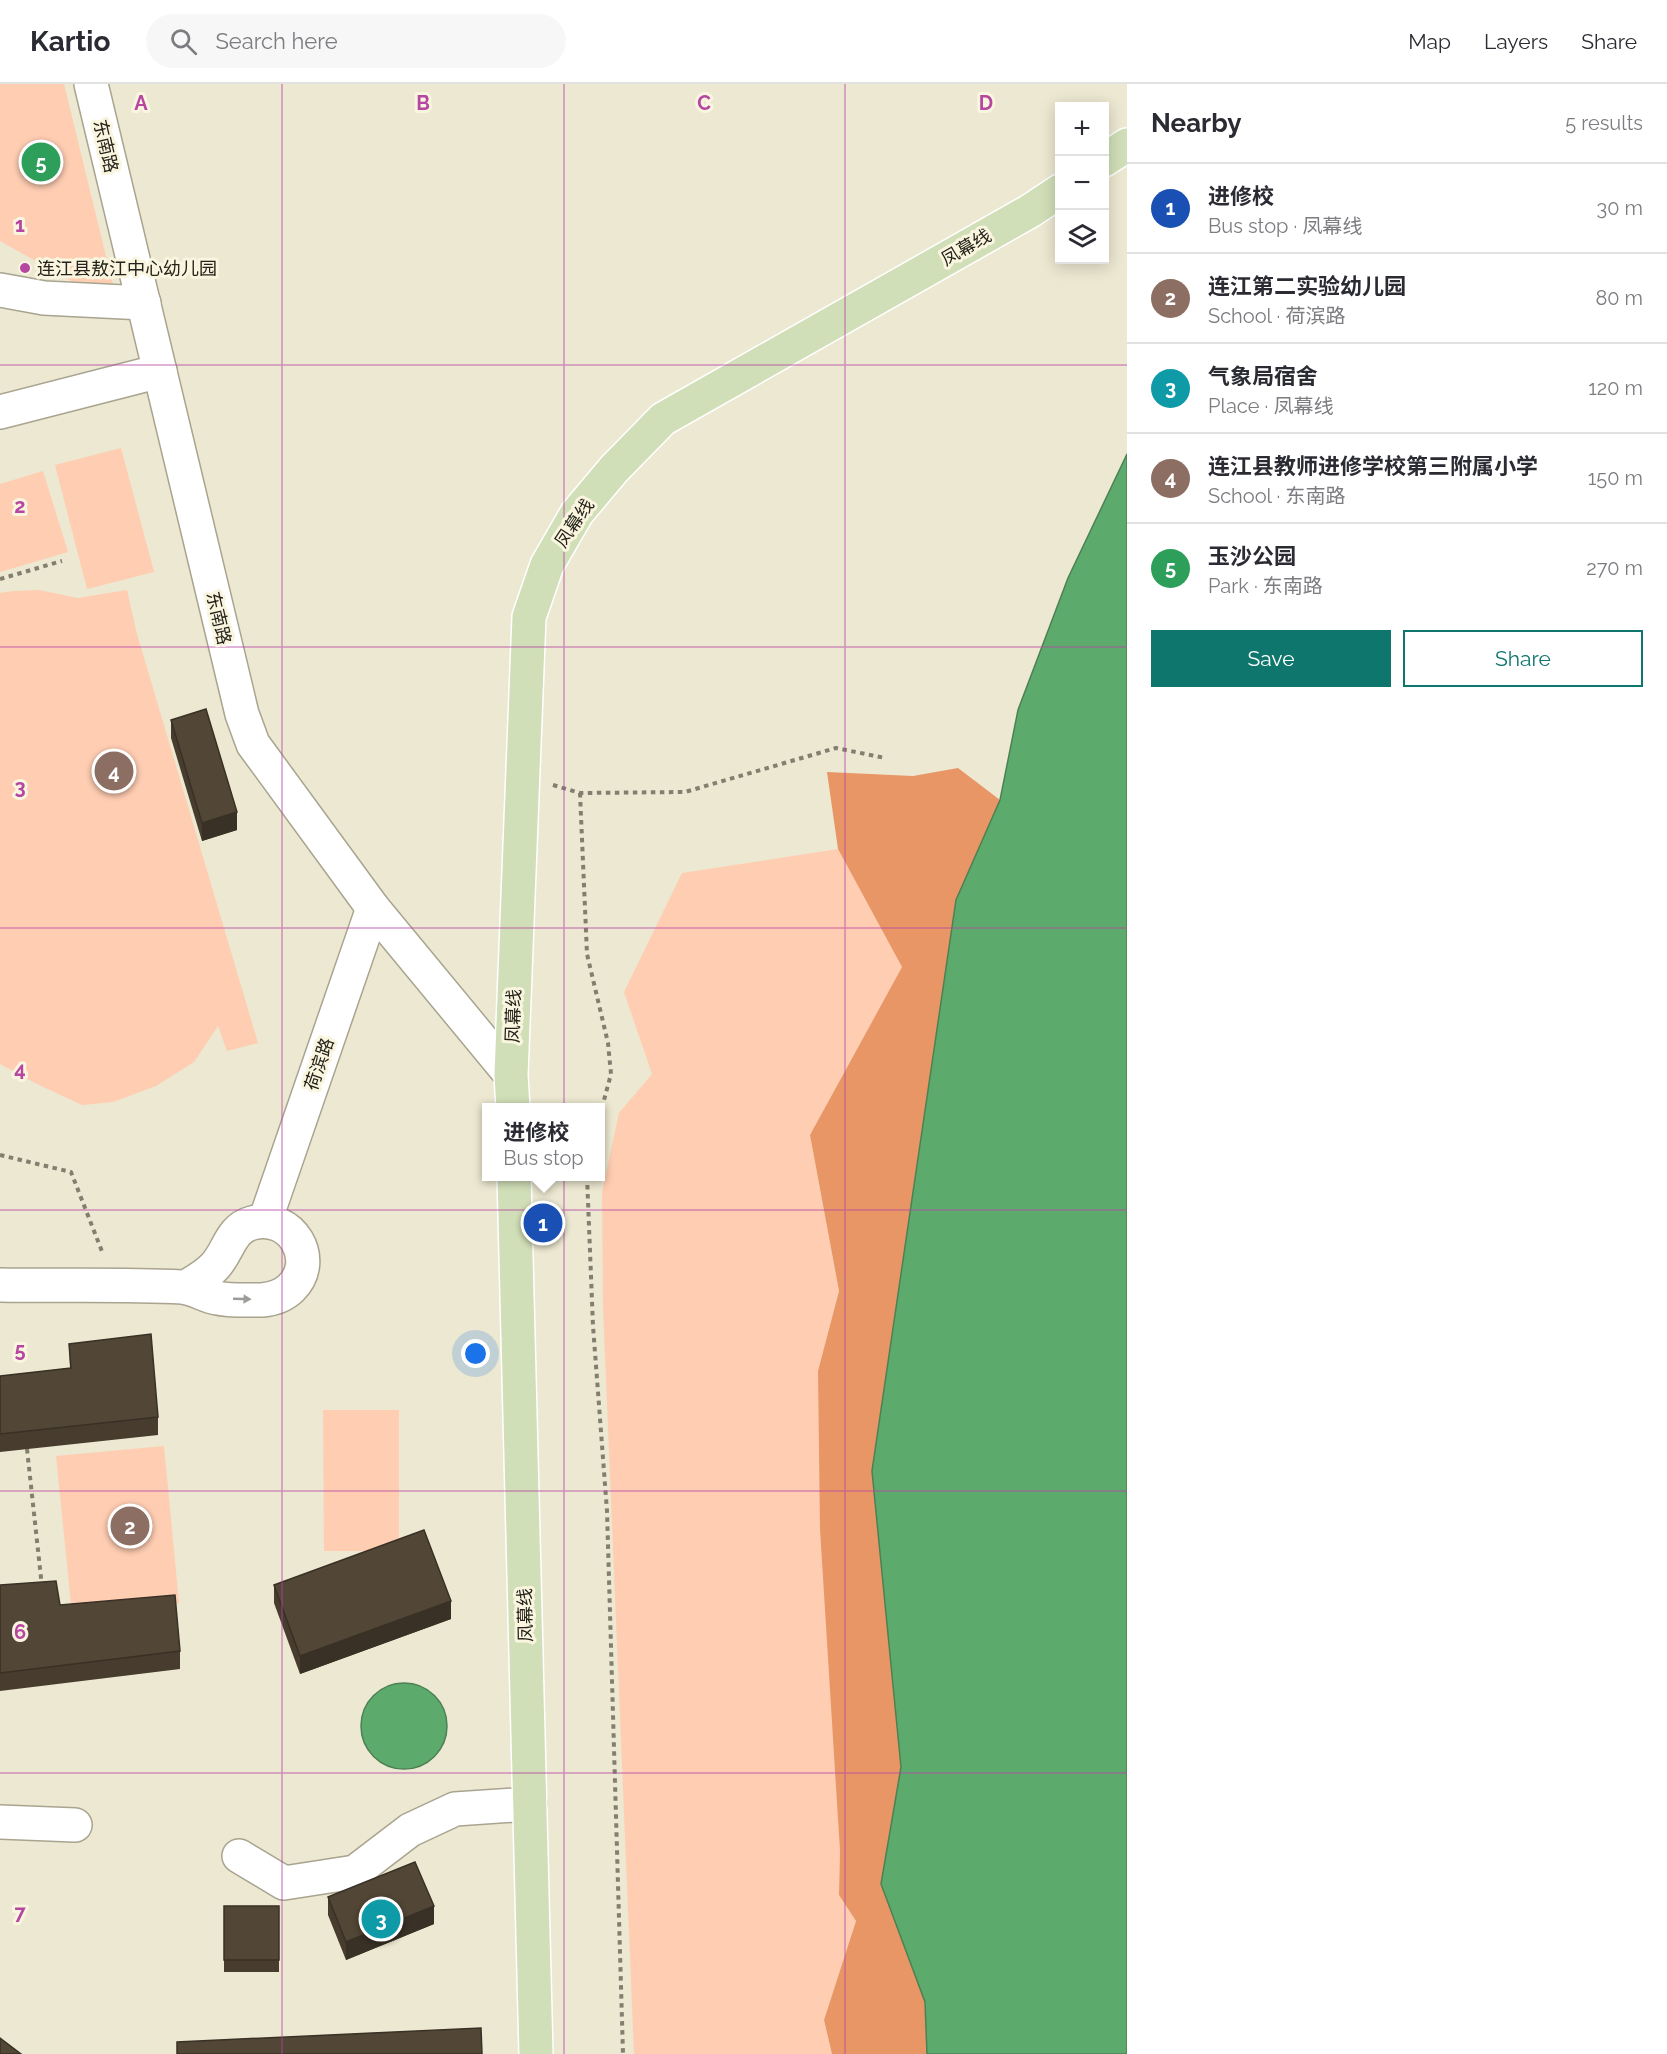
<!DOCTYPE html>
<html lang="en">
<head>
<meta charset="utf-8">
<style>
  :root { --surface:#fff; --page:#f7f7f7; --text:#2b2b33; --muted:#7c7c81; --line:#e1e1e2; --accent:#0f766e }
  body { margin:0; font-family:Raleway,"Noto Sans SC",sans-serif; background:var(--page); color:var(--text) }
  .controls { position:absolute; right:18px; top:18px; display:grid; overflow:hidden; border-radius:0px; box-shadow:0 3px 15px #0003 }
  .controls button { width:54px; height:54px; display:grid; place-items:center; padding:0; border:0; border-bottom:2px solid var(--line); background:var(--surface); color:var(--text); font:30px sans-serif }
  .you { position:absolute; left:476px; top:1270px; width:21px; height:21px; margin:-15px; border:4px solid #fff; border-radius:50%; background:#1a73e8; box-shadow:0 0 0 9px #1a73e833 }
  .badge { display:grid; place-items:center; width:39px; height:39px; border-radius:50%; background:var(--accent); color:#fff; font-size:20px; font-weight:700 }
  .pin { position:absolute; translate:-50% -50%; border:3px solid #fff; box-shadow:0 2px 6px #0006 }
  .popup { position:absolute; left:482px; top:1019px; width:123px; height:78px; box-sizing:border-box; display:grid; place-content:center; border-radius:0px; background:var(--surface); filter:drop-shadow(0 2px 4px #0005); font-size:20px; white-space:nowrap; color:var(--muted) }
  .popup b { font-size:22px; color:var(--text) }
  .popup::after { content:''; position:absolute; left:50%; top:100%; margin-left:-12px; border:12px solid transparent; border-top-color:var(--surface) }
  .list { margin:0; padding:0; list-style:none }
  h2 { display:flex; justify-content:space-between; align-items:center; height:78px; margin:0; padding:0 24px; font-size:26px }
  h2 small { font-size:20px; font-weight:400; color:var(--muted) }
  .list li { display:grid; grid-template-columns:39px 1fr auto; gap:18px; align-items:center; box-sizing:border-box; height:90px; padding:0 24px; border-top:2px solid var(--line) }
  .list b { display:block; font-size:22px; white-space:nowrap }
  .list p { margin:0; font-size:20px; white-space:nowrap; color:var(--muted) }
  .list em { font-size:20px; font-style:normal; color:var(--muted) }
  .actions { display:flex; gap:12px; padding:18px 24px }
  .actions a { flex:1; padding:14px 0; border:2px solid var(--accent); border-radius:0px; text-align:center; font-size:21px; color:var(--accent) }
  .actions .main { background:var(--accent); color:#fff }
  .icon { flex:none; width:33px; height:33px; fill:none; stroke:currentColor; stroke-width:2; stroke-linecap:round; stroke-linejoin:round }
  .map { position:relative; flex:none; width:1127px; height:1970px; overflow:hidden }
  header { display:flex; align-items:center; gap:36px; box-sizing:border-box; height:84px; padding:0 30px; background:var(--surface); border-bottom:2px solid var(--line) }
  header strong { font-size:28px }
  nav { display:flex; gap:33px; margin-inline-start:auto; font-size:21px }
  .search { width:420px; height:54px; background:var(--page); display:flex; align-items:center; gap:15px; box-sizing:border-box; padding:0 21px; border-radius:33px; color:var(--muted); font-size:22px }
  main { display:flex }
  aside { flex:1; background:var(--surface) }
  .map>svg:first-child { display:block }
</style>
</head>
<body>
<header>
<strong>Kartio</strong>
<div class="search"><svg class="icon" aria-label="search" viewBox="0 0 24 24"><circle cx="10" cy="10" r="6"/><path d="M15 15l6 6"/></svg>Search here</div>
<nav><a>Map</a><a>Layers</a><a>Share</a></nav>
</header>
<main>
<div class="map">
<svg width="1127" height="1970" viewBox="0 0 1127 1970">
  <rect width="100%" height="100%" fill="#ece8d1"/>
  <!-- green -->
  <g fill="#ffcdb2">
    <polygon points="0,0 64,0 115,209 98,212 0,157"/>
    <polygon points="121,364 154,488 87,505 55,381"/>
    <polygon points="43,387 68,468 0,488 0,400"/>
    <polygon points="39,506 78,514 127,506 137,550 258,959 227,967 218,942 194,978 156,1002 113,1018 82,1021 39,1001 0,980 0,509 13,507"/>
    <polygon points="838,765 902,883 810,1051 839,1207 818,1287 840,1767 839,1811 856,1837 824,1936 832,1970 634,1970 603,1223 602,1108 619,1029 652,990 624,908 682,789"/>
    <polygon points="323,1326 399,1326 399,1467 324,1467"/>
    <polygon points="164,1362 179,1519 72,1530 56,1372"/>
  </g>
  <!-- forest -->
  <polygon fill="#e99666" points="958,684 1000,716 956,816 872,1387 901,1683 881,1800 925,1918 927,1970 832,1970 824,1936 856,1837 839,1811 840,1767 820,1445 818,1287 839,1207 810,1051 902,883 838,765 827,688 913,692"/>
  <!-- water -->
  <g fill="#5daa6d" stroke="#4c8154" stroke-width="1.5">
    <polygon points="1127,370 1127,1970 927,1970 925,1918 881,1800 901,1683 872,1387 956,816 1000,716 1018,626 1068,494"/>
    <circle cx="404" cy="1642" r="43"/>
  </g>
  <g fill="none" stroke-linecap="round" stroke-linejoin="round">
    <defs>
      <g id="minor">
        <polyline points="91,0 242,630 253,660 373,824 511,991"/>
        <polyline points="0,206 44,214 144,219"/>
        <polyline points="0,328 160,287"/>
        <polyline points="265,1137 373,824"/>
        <path d="M0 1201C61 1202 122 1200 182 1203 194 1204 205 1212 217 1214 230 1217 249 1216 262 1216 273 1215 283 1212 291 1204 320 1176 291 1128 252 1139 230 1145 229 1167 215 1182 207 1191 196 1197 186 1203"/>
        <polyline points="0,1738 75,1741"/>
        <polyline points="239,1772 284,1799 355,1788 410,1746 455,1725 530,1720"/>
      </g>
      <g id="major">
        <polyline points="1104,76 1127,61"/>
        <polyline points="513,1024 511,991 529,533 547,481 577,429 614,385 663,335 1030,127 1060,107"/>
        <polyline points="514,1092 536,1970"/>
      </g>
    </defs>
    <!-- minor casing -->
    <use href="#minor" stroke="#a8a48f" stroke-width="36"/>
    <!-- major casing -->
    <use href="#major" stroke="#fff" stroke-width="36"/>
    <!-- path -->
    <g stroke="#827f70" stroke-width="4" stroke-dasharray="4.5 4.5" stroke-linecap="butt">
      <polyline points="0,495 62,477"/>
      <polyline points="553,701 580,709 685,708 836,664 885,674"/>
      <polyline points="580,709 587,870 608,959 611,990 600,1031"/>
      <polyline points="0,1071 71,1088 103,1170"/>
      <polyline points="587,1092 593,1242 607,1427 623,1970"/>
      <polyline points="27,1365 42,1503"/>
    </g>
    <!-- minor -->
    <use href="#minor" stroke="#fff" stroke-width="33"/>
    <!-- major -->
    <use href="#major" stroke="#d1dfb8" stroke-width="33"/>
  </g>
  <!-- wall -->
  <g fill="#473c2e">
    <polygon points="171,636 237,746 202,757 171,654"/>
    <polygon points="69,1260 158,1333 158,1351 0,1368 0,1292 70,1284"/>
    <polygon points="0,1501 60,1521 180,1567 180,1585 0,1607"/>
    <polygon points="274,1501 451,1535 300,1590 274,1519"/>
    <polygon points="328,1813 434,1840 346,1876 328,1831"/>
    <rect x="224" y="1822" width="55" height="66"/>
  </g>
  <!-- shaded-wall -->
  <g fill="#393126">
    <polygon points="237,728 237,746 202,757 202,739"/>
    <polygon points="451,1517 451,1535 300,1590 300,1572"/>
    <polygon points="434,1822 434,1840 346,1876 346,1858"/>
  </g>
  <!-- building -->
  <g fill="#524636" stroke="#393126" stroke-width="1.5">
    <polygon points="206,625 237,728 202,739 171,636"/>
    <polygon points="151,1250 158,1333 0,1350 0,1292 71,1284 69,1260"/>
    <polygon points="424,1446 451,1517 300,1572 274,1501"/>
    <polygon points="56,1497 60,1521 175,1511 180,1567 0,1589 0,1501"/>
    <polygon points="415,1778 434,1822 346,1858 328,1813"/>
    <rect x="224" y="1822" width="55" height="54"/>
    <polygon points="481,1944 482,1970 177,1970 177,1958"/>
    <polygon points="0,1954 21,1970 0,1970"/>
  </g>
  <!-- one-way arrows -->
  <defs><path id="oneway-solid" d="M-6-.8H1V-3.2L6.5 0L1 3.2V.8H-6Z" transform="scale(1.5)"/></defs>
  <use fill="#9c9c98" href="#oneway-solid" transform="translate(242 1215) rotate(2)"/>
  <!-- grid -->
  <path fill="none" stroke="#b746a2" stroke-width="1.5" stroke-opacity="0.55" d="M282 0V1970M564 0V1970M845 0V1970M0 281H1127M0 563H1127M0 844H1127M0 1126H1127M0 1407H1127M0 1689H1127"/>
  <!-- markers -->
  <circle fill="#b746a2" stroke="#f9f5df" stroke-width="2" cx="25" cy="184" r="6"/>
  <g text-anchor="middle" dominant-baseline="central" stroke-width="6" stroke-linejoin="round" paint-order="stroke">
    <!-- street labels -->
    <g font-size="18" fill="#24221a" stroke="#f9f5df">
      <text transform="translate(106 62) rotate(77)">东南路</text>
      <text transform="translate(966 163) rotate(-30)">凤幕线</text>
      <text transform="translate(574 439) rotate(-56)">凤幕线</text>
      <text transform="translate(219 534) rotate(77)">东南路</text>
      <text transform="translate(513 932) rotate(-88)">凤幕线</text>
      <text transform="translate(319 980) rotate(-71)">荷滨路</text>
      <text transform="translate(525 1531) rotate(-91)">凤幕线</text>
    </g>
    <!-- poi labels -->
    <g font-size="18" fill="#24221a" stroke="#f9f5df" text-anchor="start">
      <text x="37" y="184">连江县敖江中心幼儿园</text>
    </g>
  </g>
  <g font-size="20" text-anchor="middle" font-weight="bold" fill="#b746a2" stroke="#f9f5df" stroke-width="6" stroke-linejoin="round" paint-order="stroke">
    <text x="141" y="26">A</text>
    <text x="423" y="26">B</text>
    <text x="704" y="26">C</text>
    <text x="986" y="26">D</text>
    <text x="20" y="148">1</text>
    <text x="20" y="429">2</text>
    <text x="20" y="710">3</text>
    <text x="20" y="992">4</text>
    <text x="20" y="1273">5</text>
    <text x="20" y="1555">6</text>
    <text x="20" y="1836">7</text>
  </g>
</svg>
<div class="controls">
<button>+</button>
<button>−</button>
<button><svg class="icon" aria-label="layers" viewBox="0 0 24 24"><path d="M12 4l9 5-9 5-9-5zM3 14l9 5 9-5"/></svg></button>
</div>
<div class="you"></div>
<div class="pin badge" style="left:543px;top:1139px;background:#1a4fb4">1</div>
<div class="popup"><b>进修校</b>Bus stop</div>
<div class="pin badge" style="left:130px;top:1442px;background:#8d6e63">2</div>
<div class="pin badge" style="left:381px;top:1835px;background:#0f9aa8">3</div>
<div class="pin badge" style="left:114px;top:687px;background:#8d6e63">4</div>
<div class="pin badge" style="left:41px;top:78px;background:#2e9e5b">5</div>
</div>
<aside>
<h2>Nearby<small>5 results</small></h2>
<ul class="list">
<li><span class="badge" style="background:#1a4fb4">1</span><div><b>进修校</b><p>Bus stop · 凤幕线</p></div><em>30 m</em></li>
<li><span class="badge" style="background:#8d6e63">2</span><div><b>连江第二实验幼儿园</b><p>School · 荷滨路</p></div><em>80 m</em></li>
<li><span class="badge" style="background:#0f9aa8">3</span><div><b>气象局宿舍</b><p>Place · 凤幕线</p></div><em>120 m</em></li>
<li><span class="badge" style="background:#8d6e63">4</span><div><b>连江县教师进修学校第三附属小学</b><p>School · 东南路</p></div><em>150 m</em></li>
<li><span class="badge" style="background:#2e9e5b">5</span><div><b>玉沙公园</b><p>Park · 东南路</p></div><em>270 m</em></li>
</ul>
<div class="actions"><a class="main">Save</a><a>Share</a></div>
</aside>
</main>
</body>
</html>
